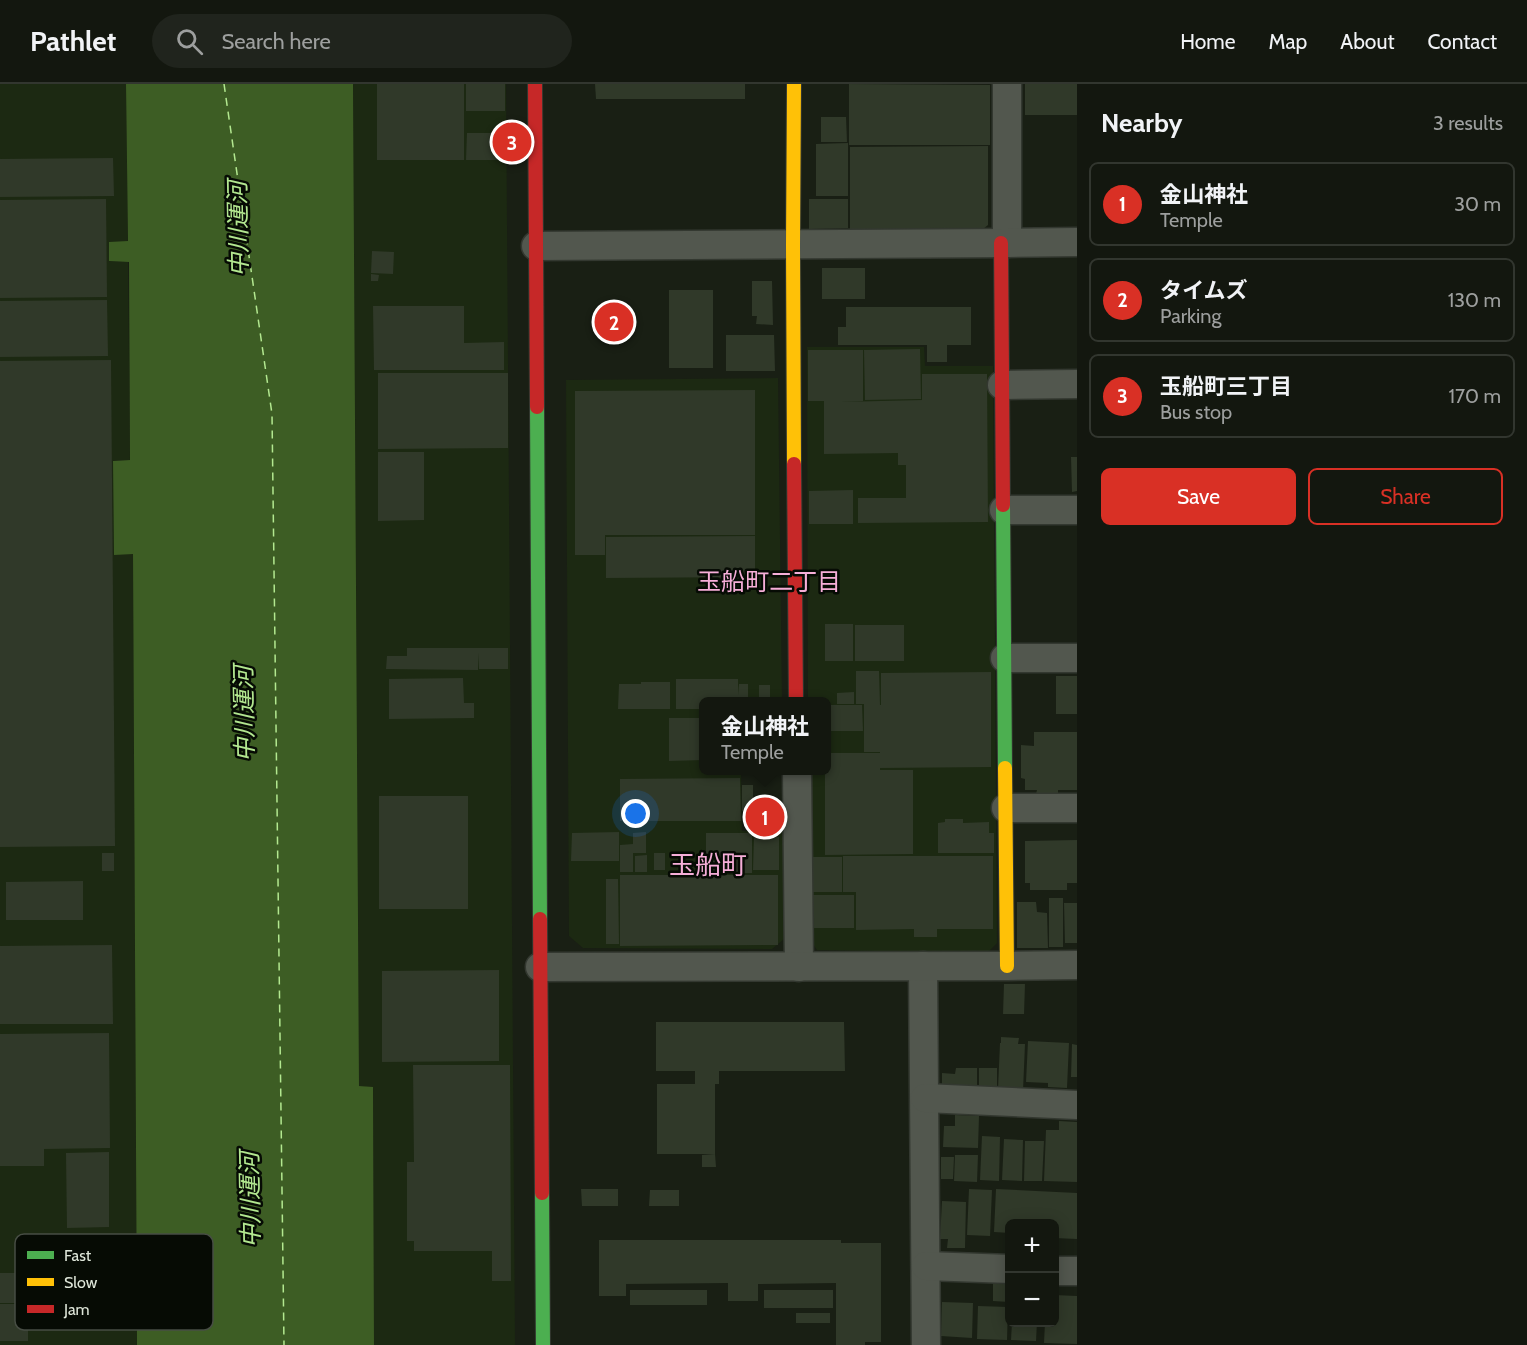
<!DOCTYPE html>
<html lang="en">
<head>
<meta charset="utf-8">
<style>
  :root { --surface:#13170f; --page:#20241d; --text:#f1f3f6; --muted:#9d9f9e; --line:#32362f; --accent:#d93025 }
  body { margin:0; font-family:Cabin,"Noto Sans JP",sans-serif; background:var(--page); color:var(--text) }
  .controls { position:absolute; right:18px; bottom:18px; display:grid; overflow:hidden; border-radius:9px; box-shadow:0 3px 15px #0003 }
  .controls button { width:54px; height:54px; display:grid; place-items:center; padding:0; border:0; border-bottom:2px solid var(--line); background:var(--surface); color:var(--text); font:30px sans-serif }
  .you { position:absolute; left:636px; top:730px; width:21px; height:21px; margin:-15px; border:4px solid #fff; border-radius:50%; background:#1a73e8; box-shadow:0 0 0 9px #1a73e833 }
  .badge { display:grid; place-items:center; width:39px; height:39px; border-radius:50%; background:var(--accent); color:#fff; font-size:20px; font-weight:700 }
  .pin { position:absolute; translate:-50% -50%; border:3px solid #fff; box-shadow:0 2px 6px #0006 }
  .popup { position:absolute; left:699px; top:613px; width:132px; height:78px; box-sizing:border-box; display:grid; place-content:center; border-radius:9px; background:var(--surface); filter:drop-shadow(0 2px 4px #0005); font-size:20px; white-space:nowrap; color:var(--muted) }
  .popup b { font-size:22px; color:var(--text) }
  .popup::after { content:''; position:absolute; left:50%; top:100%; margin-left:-12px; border:12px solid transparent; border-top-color:var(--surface) }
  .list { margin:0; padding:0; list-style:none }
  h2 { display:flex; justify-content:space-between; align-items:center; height:78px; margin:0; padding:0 24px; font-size:26px }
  h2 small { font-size:20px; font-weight:400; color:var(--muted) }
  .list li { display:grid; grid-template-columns:39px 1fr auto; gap:18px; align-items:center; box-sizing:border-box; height:84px; margin:0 12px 12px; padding:0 12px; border:2px solid var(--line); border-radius:9px }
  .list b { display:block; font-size:22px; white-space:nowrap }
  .list p { margin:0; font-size:20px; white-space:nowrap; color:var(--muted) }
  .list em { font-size:20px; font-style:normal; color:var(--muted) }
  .actions { display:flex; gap:12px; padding:18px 24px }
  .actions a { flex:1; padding:14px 0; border:2px solid var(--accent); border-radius:9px; text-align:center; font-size:21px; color:var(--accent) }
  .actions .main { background:var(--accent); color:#fff }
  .icon { flex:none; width:33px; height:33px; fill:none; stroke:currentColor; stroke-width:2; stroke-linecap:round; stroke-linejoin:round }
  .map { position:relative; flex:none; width:1077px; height:1261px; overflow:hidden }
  header { display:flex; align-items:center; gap:36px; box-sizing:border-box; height:84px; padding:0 30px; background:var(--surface); border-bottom:2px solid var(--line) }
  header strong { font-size:28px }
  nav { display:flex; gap:33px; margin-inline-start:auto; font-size:21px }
  .search { width:420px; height:54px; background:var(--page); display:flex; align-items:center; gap:15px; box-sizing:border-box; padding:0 21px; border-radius:33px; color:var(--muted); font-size:22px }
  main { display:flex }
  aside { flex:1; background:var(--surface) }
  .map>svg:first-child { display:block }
</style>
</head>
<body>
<header>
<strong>Pathlet</strong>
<div class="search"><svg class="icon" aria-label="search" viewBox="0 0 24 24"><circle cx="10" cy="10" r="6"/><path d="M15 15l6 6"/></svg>Search here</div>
<nav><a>Home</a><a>Map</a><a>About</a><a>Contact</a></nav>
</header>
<main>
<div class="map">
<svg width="1077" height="1261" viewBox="0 0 1077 1261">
  <rect width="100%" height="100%" fill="#191f14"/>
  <!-- built -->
  <g fill="#1c2912">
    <polygon points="0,0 126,0 128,158 109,177 128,178 130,376 113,377 114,470 133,470 137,1261 0,1261"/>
    <polygon points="353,0 506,0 515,1261 374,1261 373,1004 359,1002"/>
    <polygon points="807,263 924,263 925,282 993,282 997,859 987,869 817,866 809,854 808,687 826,686 826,618 808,617"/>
    <polygon points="778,294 782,617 704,618 704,686 741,687 742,747 783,747 784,855 772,865 583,864 569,852 566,296"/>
  </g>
  <!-- water -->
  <polygon fill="#3d5d24" points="126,0 353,0 359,1002 373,1003 374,1261 137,1261 133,470 114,471 113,377 130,376 129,178 109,177 109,158 128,157"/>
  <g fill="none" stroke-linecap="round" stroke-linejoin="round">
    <!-- ferry -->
    <polyline stroke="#b3e890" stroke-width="1.5" stroke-dasharray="8 6" stroke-linecap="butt" points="224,0 272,330 284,1261"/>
  </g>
  <!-- building -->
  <g fill="#303929">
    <rect x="377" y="0" width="87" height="76"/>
    <rect x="466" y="0" width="39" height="27"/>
    <polygon points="595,0 745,0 745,15 596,15"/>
    <polygon points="849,0 990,1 990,61 849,61"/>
    <rect x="1025" y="0" width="52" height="31"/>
    <polygon points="821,33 846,33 847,58 821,58"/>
    <polygon points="467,49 505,49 505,76 466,76"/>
    <polygon points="848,59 848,112 816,112 816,60"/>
    <polygon points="988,62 988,141 983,145 850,146 850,63"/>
    <polygon points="113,74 114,112 0,113 0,75"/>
    <polygon points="106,115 107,213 0,214 0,116"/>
    <polygon points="809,115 848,115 848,144 809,145"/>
    <polygon points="372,167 394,168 393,190 371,189"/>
    <rect x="822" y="184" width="43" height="31"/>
    <polygon points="371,190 379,191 378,197 371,197"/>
    <polygon points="752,197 772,197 773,241 756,240 757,232 752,232"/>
    <rect x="669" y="206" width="44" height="78"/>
    <polygon points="107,216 108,272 0,273 0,217"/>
    <polygon points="373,222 464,222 464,259 504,258 504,286 374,286"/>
    <polygon points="846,223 971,223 971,261 947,261 947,278 927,278 927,261 838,261 838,243 846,243"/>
    <polygon points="726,251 774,251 775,287 726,287"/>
    <polygon points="920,265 921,315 865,316 864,266"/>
    <polygon points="808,266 863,266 863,317 840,318 922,316 922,290 987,290 988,438 858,439 858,414 906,414 906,381 898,381 898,369 824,370 824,317 808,317"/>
    <polygon points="111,276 115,762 0,763 0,277"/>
    <polygon points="378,289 508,289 508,364 378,365"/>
    <polygon points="755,306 755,451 605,451 605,471 575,471 575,307"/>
    <polygon points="378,368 424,368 424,436 378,437"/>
    <polygon points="1071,373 1077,373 1077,407 1072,408"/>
    <polygon points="853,406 853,440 809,440 809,407"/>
    <polygon points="755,452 755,493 606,494 606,453"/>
    <rect x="825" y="540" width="28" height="37"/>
    <rect x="855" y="541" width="49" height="36"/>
    <polygon points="407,564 508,564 508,585 479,585 478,569 478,586 386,585 387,572 407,572"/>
    <polygon points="856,587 879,587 880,621 881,621 881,589 991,588 991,683 880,684 880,686 913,686 913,770 825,771 825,686 826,686 826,669 880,669 880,668 864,668 864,620 856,620"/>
    <rect x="1056" y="592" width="21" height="38"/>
    <polygon points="463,594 464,619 474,619 474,634 389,635 389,595"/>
    <polygon points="676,595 738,595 738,611 739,600 748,600 748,618 704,618 704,625 676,625"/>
    <polygon points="641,598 670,598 670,625 618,625 619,600 641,600"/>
    <rect x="759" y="601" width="11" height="17"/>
    <polygon points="854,608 854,620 837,620 837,609"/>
    <polygon points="826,621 862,621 863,647 826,647"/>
    <polygon points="669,634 704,634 704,676 669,677"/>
    <polygon points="1034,648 1077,648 1077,706 1058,706 1058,709 1036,710 1037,706 1025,706 1025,695 1021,694 1021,661 1034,662"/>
    <polygon points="740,694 741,737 620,737 620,695"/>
    <polygon points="742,701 753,701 753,726 742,727"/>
    <rect x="379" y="712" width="89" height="113"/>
    <polygon points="760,726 770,727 770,741 760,740"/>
    <polygon points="945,735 963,735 963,739 989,738 989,749 994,749 994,769 938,769 938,739 945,738"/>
    <polygon points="619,748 619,777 571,777 572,749"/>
    <polygon points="646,748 646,769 633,769 633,788 620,788 620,761 633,760 633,749"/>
    <rect x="706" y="749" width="46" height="40"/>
    <polygon points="754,753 779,753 779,786 753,786"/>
    <polygon points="1077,756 1077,799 1067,799 1067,806 1030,806 1030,799 1025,799 1025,757"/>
    <rect x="102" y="769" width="12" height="18"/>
    <rect x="654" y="769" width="11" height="17"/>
    <polygon points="647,771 647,788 635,788 635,772"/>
    <polygon points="843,772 993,772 993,845 937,845 937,853 914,853 914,845 856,846 856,808 843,808"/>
    <rect x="813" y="773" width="29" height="35"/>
    <polygon points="620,791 778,791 778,861 620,862"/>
    <polygon points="606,795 618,795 619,860 606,860"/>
    <polygon points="83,797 83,836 6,836 6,798"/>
    <rect x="812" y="811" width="42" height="33"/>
    <rect x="1049" y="814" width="14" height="49"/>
    <polygon points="1017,818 1036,818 1037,828 1047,829 1048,864 1017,864"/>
    <polygon points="1064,819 1077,819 1077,859 1065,859"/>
    <polygon points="112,861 113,940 0,940 0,862"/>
    <polygon points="499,886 499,977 382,978 382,887"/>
    <polygon points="1004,900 1025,900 1024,930 1003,930"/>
    <polygon points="656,938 844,938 845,987 719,987 719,1000 715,1000 715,1070 657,1070 657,1000 695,1000 695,987 656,987"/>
    <polygon points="109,949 110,1064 44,1065 44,1082 0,1082 0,950"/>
    <polygon points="1001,953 1019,954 1018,960 1025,960 1023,1007 998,1005 1000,959 1001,959"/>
    <polygon points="1028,957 1069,959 1067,1004 1048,1003 1048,999 1026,998"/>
    <polygon points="1072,960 1077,961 1077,993 1071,993"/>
    <polygon points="413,981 510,981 511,1197 492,1197 492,1167 500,1167 414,1167 414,1157 407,1157 407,1078 414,1078"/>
    <polygon points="956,984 977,984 977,1006 942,1004 942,989 955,990"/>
    <polygon points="979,984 997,984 997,1006 979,1005"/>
    <polygon points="955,1031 979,1032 978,1064 943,1063 944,1042 955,1042"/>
    <polygon points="1059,1037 1077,1038 1077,1098 1044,1097 1046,1046 1059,1046"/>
    <polygon points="982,1052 1000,1053 999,1097 980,1096"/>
    <polygon points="1004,1055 1023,1056 1022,1097 1002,1096"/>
    <polygon points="1025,1057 1044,1057 1042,1097 1024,1097"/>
    <polygon points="109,1068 109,1143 67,1144 66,1069"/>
    <polygon points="715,1070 716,1083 702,1083 702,1071"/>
    <polygon points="955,1071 978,1071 977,1098 954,1097"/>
    <polygon points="941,1073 954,1073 953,1095 941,1095"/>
    <polygon points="581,1105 618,1105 618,1122 582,1122"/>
    <polygon points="969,1105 992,1106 990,1152 967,1151"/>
    <polygon points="996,1105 1077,1109 1077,1155 1054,1154 1054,1140 1010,1140 1010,1149 994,1148"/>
    <polygon points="650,1106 679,1106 679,1122 649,1122"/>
    <polygon points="942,1117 966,1118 965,1164 947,1164 948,1155 940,1155"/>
    <polygon points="599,1156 841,1156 841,1159 881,1159 881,1258 865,1258 865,1261 836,1261 836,1199 758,1200 758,1217 728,1217 728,1199 626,1200 626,1212 599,1212"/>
    <polygon points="65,1172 79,1172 79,1185 66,1185"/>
    <polygon points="112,1173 112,1185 96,1185 96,1174"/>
    <rect x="0" y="1189" width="30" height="30"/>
    <polygon points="993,1199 1009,1200 1009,1218 993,1217"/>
    <rect x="630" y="1206" width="77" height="15"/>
    <rect x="764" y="1206" width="69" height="18"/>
    <polygon points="1054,1211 1077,1212 1077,1260 1044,1259 1045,1238 1054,1238"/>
    <polygon points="942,1218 973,1219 972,1254 941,1252"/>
    <rect x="0" y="1220" width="28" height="37"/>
    <polygon points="978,1222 1008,1223 1007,1256 977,1255"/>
    <rect x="796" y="1229" width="34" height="10"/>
    <polygon points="1012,1238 1037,1238 1036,1257 1011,1256"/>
  </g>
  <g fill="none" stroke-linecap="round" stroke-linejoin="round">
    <defs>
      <g id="street">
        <polyline points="1007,0 1007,159"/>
        <polyline points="536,162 1007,159 1077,158"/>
        <polyline points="1002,301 1077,300"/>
        <polyline points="1004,426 1077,426"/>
        <polyline points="1005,574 1077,574"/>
        <polyline points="797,686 799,883"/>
        <polyline points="1006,724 1077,724"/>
        <polyline points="923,882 926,1261"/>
        <polyline points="540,883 1007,882 1077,881"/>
        <polyline points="925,1014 1077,1021"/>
        <polyline points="926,1182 1010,1185"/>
        <polyline points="1054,1187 1077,1187"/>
      </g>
      <g id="fast">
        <polyline points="537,323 540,835"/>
        <polyline points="1003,421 1005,684"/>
        <polyline points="542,1109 543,1261"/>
      </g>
      <g id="slow">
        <polyline points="794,0 793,161 794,380"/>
        <polyline points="1005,684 1007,882"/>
      </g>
      <g id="jam">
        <polyline points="535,0 537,323"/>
        <polyline points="1001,159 1003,421"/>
        <polyline points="794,380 796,618"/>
        <polyline points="540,835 542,1109"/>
      </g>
    </defs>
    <!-- street casing -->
    <use href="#street" stroke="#333830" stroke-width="31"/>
    <!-- fast casing -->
    <use href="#fast" stroke="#333830" stroke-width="16"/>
    <!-- slow casing -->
    <use href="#slow" stroke="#333830" stroke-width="16"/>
    <!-- jam casing -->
    <use href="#jam" stroke="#333830" stroke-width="16"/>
    <!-- street -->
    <use href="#street" stroke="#52574e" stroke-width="28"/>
    <!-- fast -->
    <use href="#fast" stroke="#4caf50" stroke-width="14"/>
    <!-- slow -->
    <use href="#slow" stroke="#ffc107" stroke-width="14"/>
    <!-- jam -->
    <use href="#jam" stroke="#c62828" stroke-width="14"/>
  </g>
  <g text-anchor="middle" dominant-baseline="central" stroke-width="5" stroke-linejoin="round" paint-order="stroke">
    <!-- water labels -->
    <g font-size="24" font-style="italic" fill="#b3e890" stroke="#060b04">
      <text transform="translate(238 145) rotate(-91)">中川運河</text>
      <text transform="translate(244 630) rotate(-91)">中川運河</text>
      <text transform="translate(250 1116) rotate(-91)">中川運河</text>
    </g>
    <!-- neighbourhood labels -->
    <g font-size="24" fill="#f6aed8" stroke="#060b04">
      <text x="769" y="497">玉船町二丁目</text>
    </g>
    <!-- quarter labels -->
    <g font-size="26" fill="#f6aed8" stroke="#060b04">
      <text x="708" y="781">玉船町</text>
    </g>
  </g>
  <!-- legend -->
  <rect x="15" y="1150" width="198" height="96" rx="9" fill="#060b04" stroke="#474d44" stroke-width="1.5"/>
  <rect x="27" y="1167" width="27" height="8" fill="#4caf50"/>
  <rect x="27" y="1194" width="27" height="8" fill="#ffc107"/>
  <rect x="27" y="1221" width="27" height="8" fill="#c62828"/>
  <g font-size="16" fill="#dee6d9">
    <text x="64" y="1177">Fast</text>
    <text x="64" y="1204">Slow</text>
    <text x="64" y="1231">Jam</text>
  </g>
</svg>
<div class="controls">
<button>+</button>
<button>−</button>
</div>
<div class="you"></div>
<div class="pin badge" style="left:765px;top:733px">1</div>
<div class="popup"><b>金山神社</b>Temple</div>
<div class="pin badge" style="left:614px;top:238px">2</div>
<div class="pin badge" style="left:512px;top:58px">3</div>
</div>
<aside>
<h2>Nearby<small>3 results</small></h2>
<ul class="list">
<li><span class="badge">1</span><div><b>金山神社</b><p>Temple</p></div><em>30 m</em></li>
<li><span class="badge">2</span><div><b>タイムズ</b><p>Parking</p></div><em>130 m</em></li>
<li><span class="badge">3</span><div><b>玉船町三丁目</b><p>Bus stop</p></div><em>170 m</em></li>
</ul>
<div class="actions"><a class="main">Save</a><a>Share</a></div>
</aside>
</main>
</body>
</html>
